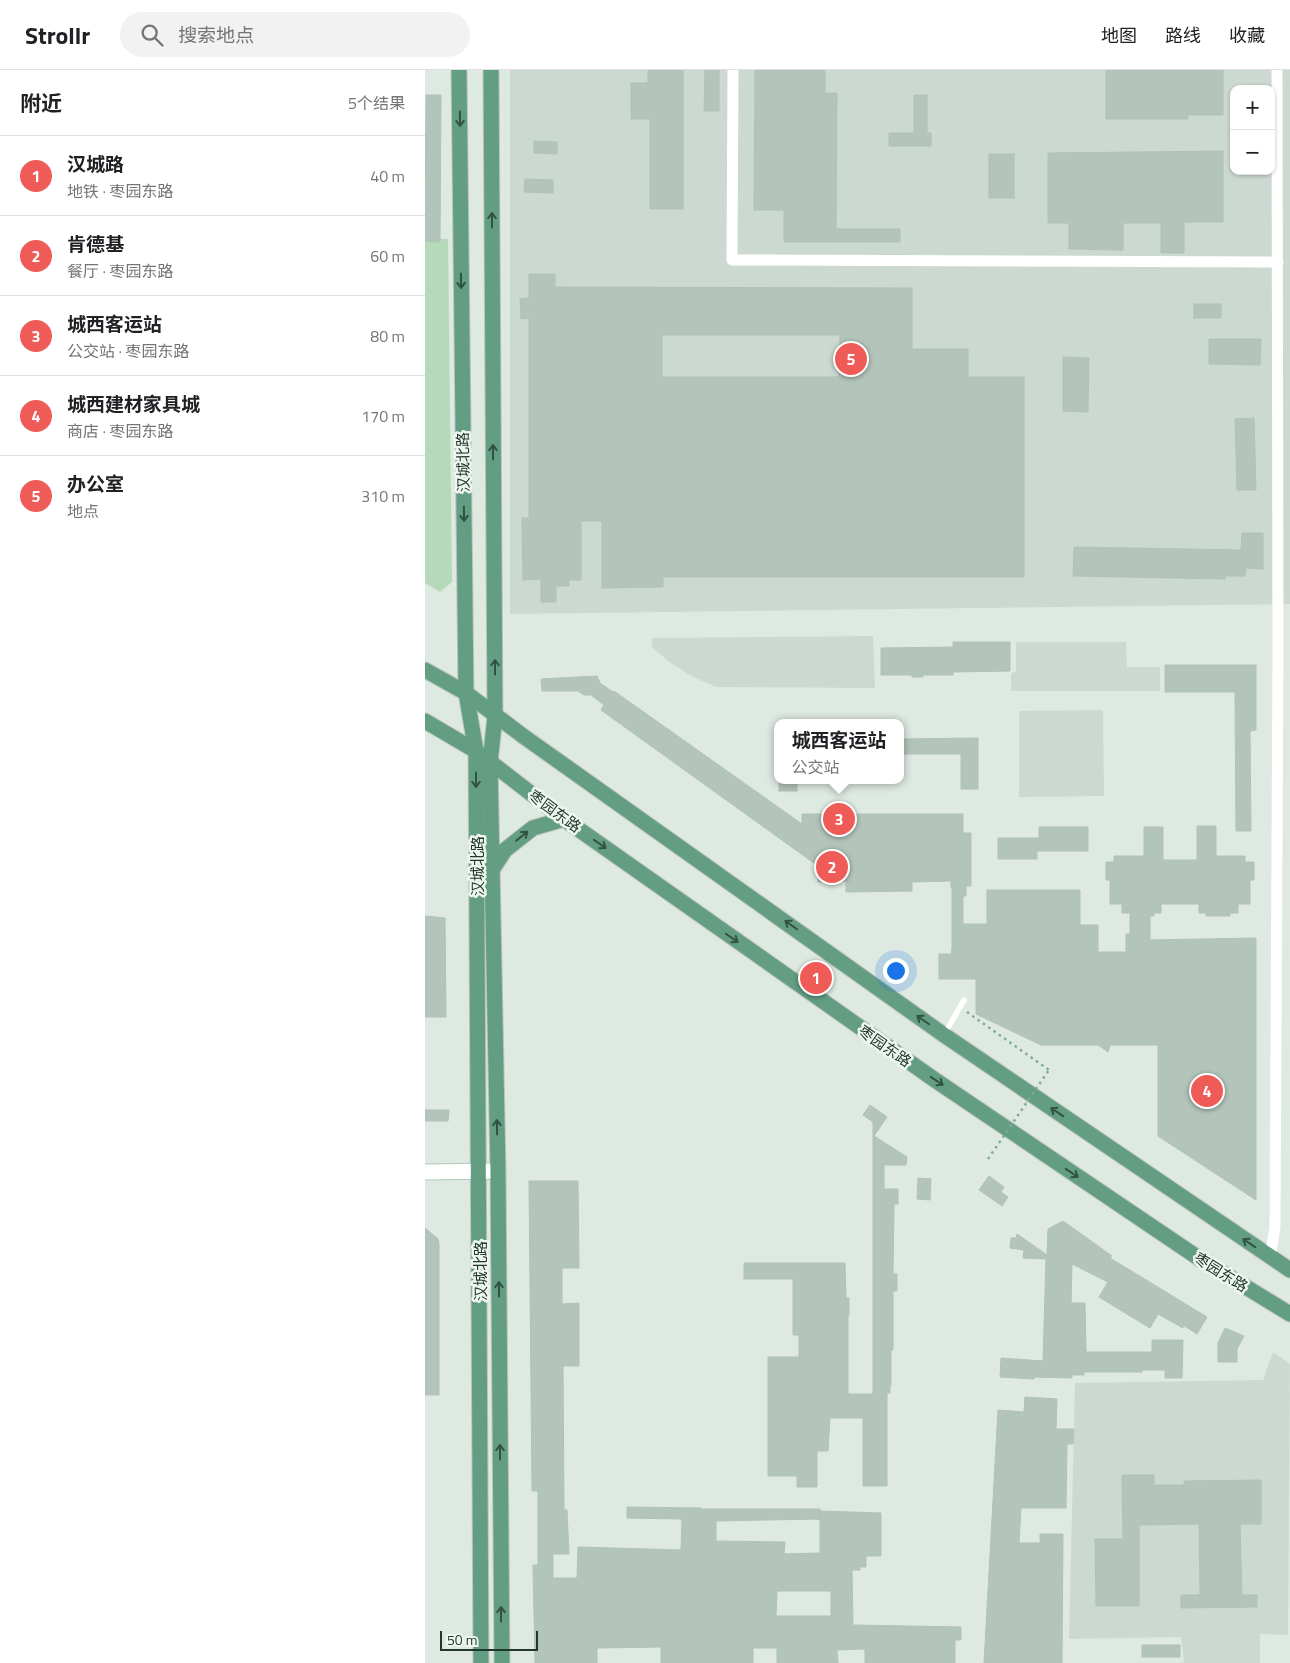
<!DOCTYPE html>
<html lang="zh">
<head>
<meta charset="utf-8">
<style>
  :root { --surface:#fff; --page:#f2f2f2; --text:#202124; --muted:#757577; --line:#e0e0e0; --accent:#ef5b56 }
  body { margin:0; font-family:"Titillium Web","Noto Sans SC",sans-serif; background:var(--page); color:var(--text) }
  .controls { position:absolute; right:15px; top:15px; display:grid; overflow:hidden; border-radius:10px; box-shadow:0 1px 4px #0004 }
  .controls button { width:45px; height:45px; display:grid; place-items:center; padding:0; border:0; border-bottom:1px solid var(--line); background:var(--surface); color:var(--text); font:25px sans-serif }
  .scale { position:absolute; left:15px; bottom:12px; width:98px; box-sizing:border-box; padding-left:5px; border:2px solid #20382c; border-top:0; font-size:14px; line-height:18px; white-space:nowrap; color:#20382c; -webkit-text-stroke:4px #eef6f0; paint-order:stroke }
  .you { position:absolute; left:470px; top:900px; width:18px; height:18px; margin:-12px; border:4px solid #fff; border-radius:50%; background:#1a73e8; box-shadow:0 0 0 8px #1a73e833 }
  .badge { display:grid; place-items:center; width:32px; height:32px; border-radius:50%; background:var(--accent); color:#fff; font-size:16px; font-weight:700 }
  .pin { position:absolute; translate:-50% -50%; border:2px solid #fff; box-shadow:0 1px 5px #0006 }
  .popup { position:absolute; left:349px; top:649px; width:130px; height:65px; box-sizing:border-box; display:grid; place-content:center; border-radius:10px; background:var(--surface); filter:drop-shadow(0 1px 4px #0005); font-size:16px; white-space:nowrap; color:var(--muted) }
  .popup b { font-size:19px; color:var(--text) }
  .popup::after { content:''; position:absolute; left:50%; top:100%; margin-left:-10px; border:10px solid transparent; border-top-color:var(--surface) }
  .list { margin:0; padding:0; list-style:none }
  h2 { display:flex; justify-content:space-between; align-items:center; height:65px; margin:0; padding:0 20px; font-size:21px }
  h2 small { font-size:16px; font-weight:400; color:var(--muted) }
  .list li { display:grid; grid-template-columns:32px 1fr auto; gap:15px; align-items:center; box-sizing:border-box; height:80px; padding:0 20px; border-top:1px solid var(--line) }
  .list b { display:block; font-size:19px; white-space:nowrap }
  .list p { margin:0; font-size:16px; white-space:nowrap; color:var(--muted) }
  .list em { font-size:16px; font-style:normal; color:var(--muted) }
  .icon { flex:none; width:28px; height:28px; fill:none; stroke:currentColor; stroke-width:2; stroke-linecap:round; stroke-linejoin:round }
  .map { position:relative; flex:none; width:865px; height:1593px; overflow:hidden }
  header { display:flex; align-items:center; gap:30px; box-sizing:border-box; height:70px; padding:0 25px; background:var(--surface); border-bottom:1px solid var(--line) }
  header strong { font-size:24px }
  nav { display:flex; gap:28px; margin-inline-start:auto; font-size:18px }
  .search { width:350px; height:45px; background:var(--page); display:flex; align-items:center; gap:12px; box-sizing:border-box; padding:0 18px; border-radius:28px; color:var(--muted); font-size:19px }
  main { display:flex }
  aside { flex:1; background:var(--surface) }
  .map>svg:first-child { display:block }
</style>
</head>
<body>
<header>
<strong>Strollr</strong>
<div class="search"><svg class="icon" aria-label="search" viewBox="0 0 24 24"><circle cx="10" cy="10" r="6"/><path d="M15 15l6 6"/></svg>搜索地点</div>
<nav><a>地图</a><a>路线</a><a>收藏</a></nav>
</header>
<main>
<aside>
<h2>附近<small>5个结果</small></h2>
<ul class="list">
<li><span class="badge">1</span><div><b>汉城路</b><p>地铁 · 枣园东路</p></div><em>40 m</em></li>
<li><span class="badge">2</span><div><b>肯德基</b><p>餐厅 · 枣园东路</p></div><em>60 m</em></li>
<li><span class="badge">3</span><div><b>城西客运站</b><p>公交站 · 枣园东路</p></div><em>80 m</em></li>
<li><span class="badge">4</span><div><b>城西建材家具城</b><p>商店 · 枣园东路</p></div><em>170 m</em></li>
<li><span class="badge">5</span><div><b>办公室</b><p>地点</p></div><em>310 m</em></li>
</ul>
</aside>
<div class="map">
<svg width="865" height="1593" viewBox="0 0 865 1593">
  <rect width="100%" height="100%" fill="#dee9e2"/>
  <!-- built -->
  <g fill="#ccd9d0" fill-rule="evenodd">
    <path d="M85 0H865V534L85 544ZM809 19H846V101H809Z"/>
    <polygon points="448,566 450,618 291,617 266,606 243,591 227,577 227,568"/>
    <polygon points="591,572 701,572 702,597 735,597 735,621 586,621 586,603 591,602"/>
    <polygon points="678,640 679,726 594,727 594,641"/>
    <polygon points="848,1282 865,1294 863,1565 835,1564 835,1593 751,1593 759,1592 756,1567 644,1569 650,1313 838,1310"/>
  </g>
  <!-- green -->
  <polygon fill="#b6dab9" points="0,168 23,169 27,512 15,522 0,513"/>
  <!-- building -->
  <g fill="#b3c4ba" stroke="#b0c2b7" fill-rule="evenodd">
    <polygon points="223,0 258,0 258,139 225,139 225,49 206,49 206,13 223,13"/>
    <polygon points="280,0 294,0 294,41 279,41"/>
    <polygon points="330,0 400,0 400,23 412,23 411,159 475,159 475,172 359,172 359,140 329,140"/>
    <polygon points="681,0 798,0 798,45 763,45 763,49 681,49"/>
    <polygon points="1,25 16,25 15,172 0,171"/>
    <polygon points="489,25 502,25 502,63 506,63 506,76 464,76 464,63 489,63"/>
    <polygon points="109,71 132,72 132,84 109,83"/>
    <polygon points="798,81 798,152 759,152 759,183 736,183 736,153 698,153 698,180 644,179 644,153 623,153 623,83"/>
    <rect x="564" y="84" width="25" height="44"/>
    <polygon points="100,109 128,110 128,123 99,122"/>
    <path d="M104 204H130V217L487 218V279H543V307H599V507H238V517L177 518V451H156V510H144V516H131V532H116V509L98 510 97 448H104V248L96 249 95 229 104 228ZM237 265H415L414 307H237Z"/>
    <rect x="769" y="234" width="27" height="14"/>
    <polygon points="784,269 836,269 835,295 784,294"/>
    <polygon points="638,287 664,288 663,342 638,341"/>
    <polygon points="829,348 831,420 812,420 810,349"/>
    <polygon points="817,463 838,463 838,499 821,498 820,506 800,506 800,509 648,506 649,477 816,480"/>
    <polygon points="528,572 585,572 585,601 528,602 528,605 498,605 498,607 487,607 487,605 456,605 456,578 528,577"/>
    <polygon points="740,595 831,595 831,660 825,661 826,761 811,761 810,622 740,622"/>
    <polygon points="172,606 175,613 188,622 189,621 377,754 377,744 538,744 538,763 546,763 546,816 541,816 541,826 538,826 538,854 562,854 562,820 655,820 655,855 673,855 673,882 701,882 701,864 705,864 705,843 697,843 697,834 685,834 685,810 681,810 681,792 689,792 689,786 719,786 719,757 738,757 738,790 772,790 772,756 791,756 791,786 820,786 820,792 829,792 829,810 825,810 825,834 813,834 813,843 805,843 805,846 781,846 781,843 774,843 774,834 736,834 736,843 729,843 729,846 725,846 725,870 831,868 831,1130 733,1066 733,975 685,975 683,982 673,975 616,975 551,944 551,909 514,909 514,884 526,884 527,879 527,818 526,818 526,811 487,812 487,821 421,822 421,811 393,812 393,796 176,640 179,635 166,625 159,625 153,621 117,621 116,609"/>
    <polygon points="553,668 553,719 536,719 536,684 475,684 475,669"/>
    <rect x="354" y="710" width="18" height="11"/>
    <polygon points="614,757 663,757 663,781 612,781 612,789 573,789 573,768 614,768"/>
    <polygon points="0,846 20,848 21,947 0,947"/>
    <polygon points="445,1035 462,1047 449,1066 482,1087 481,1095 459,1095 459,1119 473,1119 473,1134 469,1134 468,1204 472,1204 472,1221 468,1221 468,1280 466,1280 466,1315 465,1315 465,1323 462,1323 462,1416 438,1416 438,1348 405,1348 403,1381 392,1381 392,1417 372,1417 372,1406 343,1406 343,1287 374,1287 374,1265 368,1265 368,1209 319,1209 319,1193 420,1193 421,1228 424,1228 424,1245 423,1245 423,1324 448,1324 448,1052 438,1045"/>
    <polygon points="0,1040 24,1040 23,1051 0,1051"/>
    <polygon points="564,1106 579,1117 576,1122 583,1127 577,1136 554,1120"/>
    <polygon points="493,1108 506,1109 505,1130 492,1129"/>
    <path d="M104 1111H153L154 1198H137V1234L154 1233V1296H138L139 1440H142L144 1484H128V1508H152L153 1477 256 1480 257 1449 202 1448V1437L276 1438V1439H395V1449L291 1451V1471L360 1472 359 1484 395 1483V1441L456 1443V1486H441V1497H435V1500H427L428 1555 536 1557V1570H530V1593H440V1579L412 1580 413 1593H352V1578H328V1593H236V1577L172 1578V1593H110L108 1495H113V1421H107ZM352 1521H406V1546H351Z"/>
    <polygon points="638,1151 687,1186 685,1188 782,1247 772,1264 758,1255 758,1258 733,1244 725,1258 674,1227 683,1212 647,1194 646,1233 660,1233 661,1282 727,1282 727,1270 758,1270 757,1308 740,1308 740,1300 717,1300 717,1302 659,1302 659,1305 647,1305 647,1308 609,1307 609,1309 575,1307 576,1288 618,1291 621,1189 598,1188 599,1180 585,1178 586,1168 591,1168 592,1164 622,1185 623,1159"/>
    <polygon points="0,1158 13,1169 14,1174 14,1325 0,1325"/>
    <polygon points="800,1258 819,1266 812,1279 812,1292 793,1292 793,1273"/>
    <polygon points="600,1327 632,1329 631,1359 649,1359 648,1374 642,1374 641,1438 596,1438 594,1473 615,1473 615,1464 638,1464 637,1593 559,1593 573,1340 599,1342"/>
    <polygon points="697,1405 729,1405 729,1415 759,1415 759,1411 836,1410 836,1454 815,1454 817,1525 832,1525 832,1537 756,1538 756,1525 775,1525 774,1454 714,1455 714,1536 671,1536 670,1469 698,1469"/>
    <rect x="717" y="1575" width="38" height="12"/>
  </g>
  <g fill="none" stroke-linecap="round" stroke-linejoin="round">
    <defs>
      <polyline id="secondary" points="0,1102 73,1101"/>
      <g id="primary">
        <polyline points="34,0 41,623 51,681 56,1593"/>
        <polyline points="66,0 70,646 65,693 73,1101 77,1593"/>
        <polyline points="0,600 41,623 98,666 519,965 865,1200"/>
        <polyline points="0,651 51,681 139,749 510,1010 775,1189 865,1244"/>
        <polyline points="67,800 80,780 108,758 139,749"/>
      </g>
    </defs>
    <!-- secondary casing -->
    <use href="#secondary" stroke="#b1c9bb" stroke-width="17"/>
    <!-- primary casing -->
    <use href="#primary" stroke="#bcc3c0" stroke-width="17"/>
    <!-- path -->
    <polyline stroke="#7eac94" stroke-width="2.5" stroke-dasharray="2.5 4" stroke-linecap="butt" points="542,942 624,1000"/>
    <!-- lane -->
    <polyline stroke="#fff" stroke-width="5.5" points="519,965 539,930"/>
    <!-- street -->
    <g stroke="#fff" stroke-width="11">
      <polyline points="308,0 307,190 853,192"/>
      <polyline points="845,1187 850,1158 853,585 852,0"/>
    </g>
    <!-- secondary -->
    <use href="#secondary" stroke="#fff" stroke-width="15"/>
    <!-- primary -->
    <use href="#primary" stroke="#639e82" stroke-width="15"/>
    <!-- path-bridge -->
    <polyline stroke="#7eac94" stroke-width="2.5" stroke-dasharray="2.5 4" stroke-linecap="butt" points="563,1089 624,1000"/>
  </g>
  <!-- one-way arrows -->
  <defs><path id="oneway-shaft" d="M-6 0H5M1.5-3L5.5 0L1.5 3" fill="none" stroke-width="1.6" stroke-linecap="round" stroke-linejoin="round" transform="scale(1.25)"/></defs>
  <g stroke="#315242">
    <use href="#oneway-shaft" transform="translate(35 49) rotate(89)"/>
    <use href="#oneway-shaft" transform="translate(67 150) rotate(-90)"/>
    <use href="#oneway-shaft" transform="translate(36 211) rotate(89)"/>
    <use href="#oneway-shaft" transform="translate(68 382) rotate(-90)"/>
    <use href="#oneway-shaft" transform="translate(39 444) rotate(89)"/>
    <use href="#oneway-shaft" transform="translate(70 597) rotate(-90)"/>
    <use href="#oneway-shaft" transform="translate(51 710) rotate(90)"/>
    <use href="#oneway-shaft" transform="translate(97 766) rotate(-39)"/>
    <use href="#oneway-shaft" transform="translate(175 774) rotate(35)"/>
    <use href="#oneway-shaft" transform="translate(366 855) rotate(-145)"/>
    <use href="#oneway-shaft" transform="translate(307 868) rotate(35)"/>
    <use href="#oneway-shaft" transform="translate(498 950) rotate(-145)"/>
    <use href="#oneway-shaft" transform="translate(512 1011) rotate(34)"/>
    <use href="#oneway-shaft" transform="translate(632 1042) rotate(-146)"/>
    <use href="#oneway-shaft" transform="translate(72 1057) rotate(-91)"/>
    <use href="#oneway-shaft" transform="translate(647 1103) rotate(34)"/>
    <use href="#oneway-shaft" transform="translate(824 1173) rotate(-146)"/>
    <use href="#oneway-shaft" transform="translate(74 1219) rotate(-90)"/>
    <use href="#oneway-shaft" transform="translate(75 1382) rotate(-90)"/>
    <use href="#oneway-shaft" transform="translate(76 1544) rotate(-90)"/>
  </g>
  <g text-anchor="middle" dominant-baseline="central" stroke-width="5" stroke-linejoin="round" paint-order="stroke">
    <!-- street labels -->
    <g font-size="15" fill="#20382c" stroke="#eef6f0">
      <text transform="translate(38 392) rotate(-91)">汉城北路</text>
      <text transform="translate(130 741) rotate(36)">枣园东路</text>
      <text transform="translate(52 796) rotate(-90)">汉城北路</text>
      <text transform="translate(460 976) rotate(35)">枣园东路</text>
      <text transform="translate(55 1201) rotate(-90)">汉城北路</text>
      <text transform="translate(796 1202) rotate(32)">枣园东路</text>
    </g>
  </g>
</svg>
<div class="controls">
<button>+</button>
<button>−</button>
</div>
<div class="scale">50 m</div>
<div class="you"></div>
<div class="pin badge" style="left:391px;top:908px">1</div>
<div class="pin badge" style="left:407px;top:797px">2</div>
<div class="pin badge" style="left:414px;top:749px">3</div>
<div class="popup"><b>城西客运站</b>公交站</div>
<div class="pin badge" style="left:782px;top:1021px">4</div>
<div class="pin badge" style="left:426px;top:289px">5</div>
</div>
</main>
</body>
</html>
